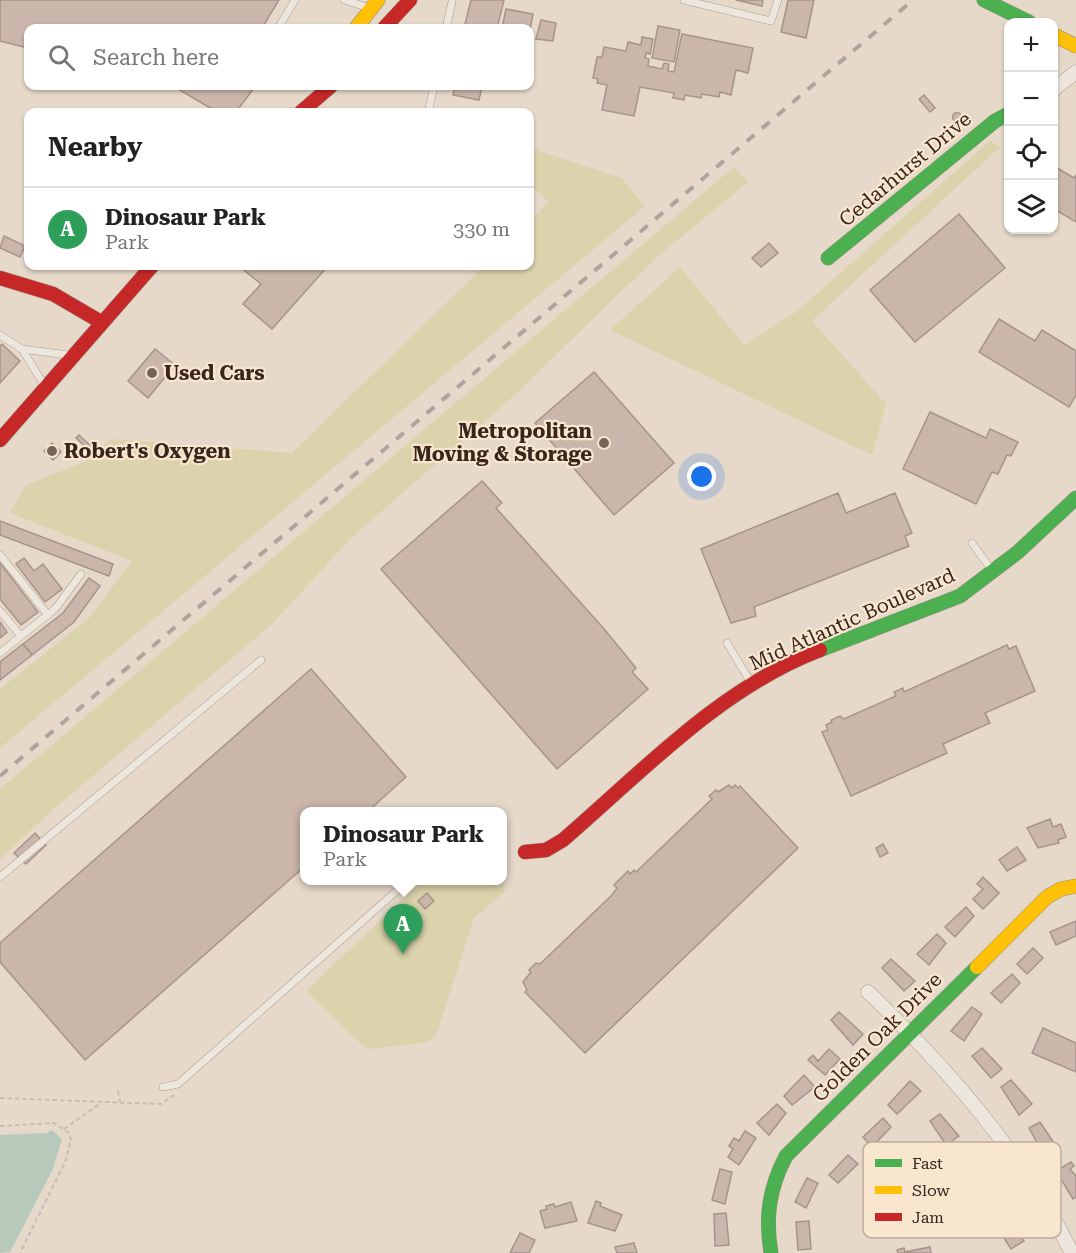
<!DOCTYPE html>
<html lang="en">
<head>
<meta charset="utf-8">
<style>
  :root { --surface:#fff; --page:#f2f2f2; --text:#222; --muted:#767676; --line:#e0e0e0; --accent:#7c3aed }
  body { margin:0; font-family:"Roboto Serif",serif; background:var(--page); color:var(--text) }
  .controls { position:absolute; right:18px; top:18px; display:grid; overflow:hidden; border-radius:12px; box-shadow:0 2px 4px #0004 }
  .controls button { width:54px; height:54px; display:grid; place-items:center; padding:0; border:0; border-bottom:2px solid var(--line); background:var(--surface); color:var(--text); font:30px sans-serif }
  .you { position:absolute; left:702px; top:477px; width:21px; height:21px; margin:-15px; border:4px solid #fff; border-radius:50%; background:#1a73e8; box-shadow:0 0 0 9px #1a73e833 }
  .badge { display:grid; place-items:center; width:39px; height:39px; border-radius:50%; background:var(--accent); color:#fff; font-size:20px; font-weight:700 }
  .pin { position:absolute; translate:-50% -50px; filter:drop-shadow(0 2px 3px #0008) }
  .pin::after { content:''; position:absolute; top:32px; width:21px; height:18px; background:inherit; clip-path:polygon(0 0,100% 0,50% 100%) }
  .popup { position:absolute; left:300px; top:807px; width:207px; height:78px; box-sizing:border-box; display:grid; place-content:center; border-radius:12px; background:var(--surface); filter:drop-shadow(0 2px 4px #0005); font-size:20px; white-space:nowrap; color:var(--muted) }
  .popup b { font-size:22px; color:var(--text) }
  .popup::after { content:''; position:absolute; left:50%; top:100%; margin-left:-12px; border:12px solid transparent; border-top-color:var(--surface) }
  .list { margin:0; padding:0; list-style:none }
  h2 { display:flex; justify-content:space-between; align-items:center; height:78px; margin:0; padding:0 24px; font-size:26px }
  h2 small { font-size:20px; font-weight:400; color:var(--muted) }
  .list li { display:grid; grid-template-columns:39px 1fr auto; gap:18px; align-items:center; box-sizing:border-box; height:84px; padding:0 24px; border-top:2px solid var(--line) }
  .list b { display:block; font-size:22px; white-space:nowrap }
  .list p { margin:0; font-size:20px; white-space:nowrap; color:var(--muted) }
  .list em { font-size:20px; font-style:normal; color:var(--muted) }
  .icon { flex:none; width:33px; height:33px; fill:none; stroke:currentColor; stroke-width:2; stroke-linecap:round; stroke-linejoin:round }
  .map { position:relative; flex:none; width:1076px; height:1253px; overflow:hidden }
  .search { position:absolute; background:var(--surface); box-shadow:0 2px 4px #0004; left:24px; top:24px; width:510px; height:66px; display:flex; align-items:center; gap:15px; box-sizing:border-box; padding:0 21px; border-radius:12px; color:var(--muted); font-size:22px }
  .panel { position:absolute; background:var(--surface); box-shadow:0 2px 4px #0004; left:24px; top:108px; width:510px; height:162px; border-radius:12px }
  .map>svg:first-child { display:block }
</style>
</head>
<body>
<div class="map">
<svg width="1076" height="1253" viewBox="0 0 1076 1253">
  <rect width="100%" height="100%" fill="#e6d9ca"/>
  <!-- green -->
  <g fill="#dad3ab">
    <polygon points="990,141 1000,147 812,321 886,404 872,455 610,330 680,267 744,345 796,312"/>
    <polygon points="530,148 621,178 645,206 0,748 0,689 89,618 132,561 10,513 26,485 84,462 111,439 292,453 484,266 530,266 530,221 549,202 530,185"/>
    <polygon points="734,167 748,182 657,257 508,401 352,537 272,624 49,813 0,859 0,789"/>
    <polygon points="502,868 505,876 504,893 474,918 437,1033 429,1042 370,1049 359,1042 306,991 422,881 502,880"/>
  </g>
  <!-- water -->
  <polygon fill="#b6c9bb" points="52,1130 62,1139 53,1169 10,1252 0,1253 0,1135 47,1133"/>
  <!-- building -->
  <g fill="#cab6ab" stroke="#a6948a" stroke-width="1.5">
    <polygon points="0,0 279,0 262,28 28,28 28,48 0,41"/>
    <polygon points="471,0 504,0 497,28 464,28"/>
    <polygon points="736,0 763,0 762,6"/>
    <polygon points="788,0 814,0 806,38 781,32"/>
    <polygon points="506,9 533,14 530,30 502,28"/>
    <polygon points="541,20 556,23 553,41 536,39"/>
    <polygon points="658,26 680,30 674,62 652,58"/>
    <polygon points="682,34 753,48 748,73 736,70 731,95 720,92 719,97 702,94 701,98 685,95 684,100 673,98 674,93 640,87 634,116 602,110 607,85 597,83 598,79 593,78 597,57 602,57 604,47 626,51 628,42 641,45 642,37 653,39 650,54 646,53 645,58 649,59 648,66 662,69 664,63 669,64 668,71 674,72"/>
    <polygon points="173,86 249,86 254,88 236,112 217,112"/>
    <polygon points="455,86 482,86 479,100 453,95"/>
    <polygon points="924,95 935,108 930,112 919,99"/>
    <circle cx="957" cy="117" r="4.5"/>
    <polygon points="1057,168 1074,178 1076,175 1076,222 1054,209 1054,175"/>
    <polygon points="959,214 1005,268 915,342 870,290"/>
    <polygon points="4,236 25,246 20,257 0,248"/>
    <polygon points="769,243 778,253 761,267 752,258"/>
    <polygon points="239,266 328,266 272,329 243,304 261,284"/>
    <polygon points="999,319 1035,341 1042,330 1076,351 1076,395 1069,407 979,352"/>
    <polygon points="2,344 20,361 0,383 0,346"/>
    <polygon points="155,349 175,365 148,398 128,381"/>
    <polygon points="594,372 674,463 614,515 535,423"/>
    <polygon points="930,412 986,438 990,429 1018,442 1011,456 1007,455 998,474 992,472 976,504 903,469"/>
    <polygon points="79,435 94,449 91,452 76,438"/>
    <polygon points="52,443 61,452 53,460 44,451"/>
    <polygon points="482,481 502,503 496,508 605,630 636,668 632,672 648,689 557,769 381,569"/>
    <polygon points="838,493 846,513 895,493 912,533 905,536 909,546 754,607 756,616 731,623 701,549"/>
    <polygon points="0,521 113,564 109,576 0,535"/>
    <polygon points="24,558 34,571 43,564 62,589 45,602 16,564"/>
    <polygon points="0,563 38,612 21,625 0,599"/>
    <polygon points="89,578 100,586 74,622 32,655 23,644 63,613"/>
    <polygon points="0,622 7,632 0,638"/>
    <polygon points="23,644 32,655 0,680 0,662"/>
    <polygon points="1007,645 1009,649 1016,646 1035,691 985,713 990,723 943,744 947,753 851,796 822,732 828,730 826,725 832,722 831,720 840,716 844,719 896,696 894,692 903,688 904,692"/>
    <polygon points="311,669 406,777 367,812 304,812 304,867 85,1060 0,962 0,943"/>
    <polygon points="729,785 732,788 735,785 738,788 740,786 798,848 585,1053 525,992 527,990 523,982 531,972 529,970 536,963 540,964 612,895 617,888 614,885 628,871 630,874 634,870 636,872 712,799 709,796 716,790 718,792"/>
    <polygon points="1050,819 1053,827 1061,824 1066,837 1058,840 1059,843 1038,848 1027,828"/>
    <polygon points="35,833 46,845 26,864 14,853"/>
    <polygon points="883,844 888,853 880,857 876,848"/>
    <polygon points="1017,847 1026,860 1007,871 999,860"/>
    <polygon points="983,877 999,893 983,909 973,899 983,889 977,884"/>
    <polygon points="427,893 434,901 425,909 418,901"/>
    <polygon points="966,907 974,916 955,937 945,927"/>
    <polygon points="1076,921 1076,936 1056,945 1050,932"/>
    <polygon points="937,934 946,943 929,965 917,954"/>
    <polygon points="1033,948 1043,958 1027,974 1017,964"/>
    <polygon points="891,959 915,981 904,991 882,968"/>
    <polygon points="1012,974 1020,983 1001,1003 991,993"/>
    <polygon points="972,1007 982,1014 964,1041 951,1031"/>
    <polygon points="839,1012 863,1034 853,1045 831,1020"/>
    <polygon points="1043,1028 1076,1043 1076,1072 1032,1053"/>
    <polygon points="982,1048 1002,1069 991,1078 972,1056"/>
    <polygon points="829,1049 840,1059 825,1075 808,1060 813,1055 818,1061"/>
    <polygon points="804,1075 815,1087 792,1105 784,1096"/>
    <polygon points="1011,1080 1032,1104 1019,1115 1001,1087"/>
    <polygon points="910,1081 921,1091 897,1114 888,1105"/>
    <polygon points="777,1104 786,1113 769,1135 757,1123"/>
    <polygon points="940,1114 959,1136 946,1145 930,1121"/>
    <polygon points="883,1118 891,1127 872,1147 863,1137"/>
    <polygon points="1040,1122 1058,1149 1045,1157 1029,1128"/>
    <polygon points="745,1131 756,1138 739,1165 728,1157 733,1149 729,1146 734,1138 739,1141"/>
    <polygon points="962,1143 977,1167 966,1175 950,1151"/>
    <polygon points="848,1155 858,1164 838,1183 829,1175"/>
    <polygon points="1071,1162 1074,1166 1070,1169 1076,1176 1076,1197 1073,1199 1056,1171"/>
    <polygon points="720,1169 732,1172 725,1204 712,1200"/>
    <polygon points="807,1178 818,1183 806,1208 795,1202"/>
    <polygon points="983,1179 998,1202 986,1209 972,1186"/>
    <polygon points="906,1194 913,1205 889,1221 882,1209"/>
    <polygon points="596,1201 601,1203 600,1206 622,1215 615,1231 588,1223"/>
    <polygon points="571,1202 577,1221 545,1228 540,1211 547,1209 546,1206 554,1204 555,1207"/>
    <polygon points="726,1213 729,1245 715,1246 714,1214"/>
    <polygon points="809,1221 811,1249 798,1250 796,1222"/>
    <polygon points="1011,1222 1024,1241 1011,1249 999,1230"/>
    <polygon points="520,1233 535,1240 529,1253 510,1253"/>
    <polygon points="634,1243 637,1253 617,1253 615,1247"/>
    <polygon points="930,1247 931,1253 898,1253 897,1250 904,1248 905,1252"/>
  </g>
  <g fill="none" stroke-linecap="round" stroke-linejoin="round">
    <defs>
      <g id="lane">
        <polyline points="344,0 369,8"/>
        <polyline points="684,0 771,21 778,0"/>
        <polyline points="278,28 295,0"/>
        <polyline points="446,28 452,2"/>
        <polyline points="429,109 434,86"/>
        <polyline points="0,335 22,349 68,355"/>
        <polyline points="22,349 44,385"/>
        <polyline points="972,543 991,569"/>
        <polyline points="0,555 48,615"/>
        <polyline points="0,611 21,636"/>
        <polyline points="727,643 751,683"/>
        <polyline points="0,653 55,609 81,574"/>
        <polyline points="0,877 261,660"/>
        <polyline points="163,1087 178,1084 409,880"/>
      </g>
      <g id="street">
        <polyline points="1054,89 1076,72"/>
        <path d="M868 992C948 1069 1022 1153 1072 1253"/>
      </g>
      <g id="fast">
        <polyline points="984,0 1029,22"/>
        <polyline points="828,258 995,121 1008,114"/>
        <polyline points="820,650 960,596 1018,552 1076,498"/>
        <path d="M771 1253C765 1218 769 1188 786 1156L977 967"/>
      </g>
      <g id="slow">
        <polyline points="356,28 378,0"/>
        <polyline points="1054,35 1076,46"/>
        <polyline points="977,967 1047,897 1061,889 1076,886"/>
      </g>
      <g id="jam">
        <polyline points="384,28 410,0"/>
        <polyline points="301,112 331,86"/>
        <polyline points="0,278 53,294 101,322"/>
        <polyline points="0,440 152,266"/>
        <path d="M525 852 546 850 563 840C642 772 720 688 820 650"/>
      </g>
    </defs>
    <!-- lane casing -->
    <use href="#lane" stroke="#ab9e94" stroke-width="8"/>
    <!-- street casing -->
    <use href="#street" stroke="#ab9e94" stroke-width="15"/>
    <!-- fast casing -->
    <use href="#fast" stroke="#9a8e84" stroke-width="15"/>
    <!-- slow casing -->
    <use href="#slow" stroke="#9a8e84" stroke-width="15"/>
    <!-- jam casing -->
    <use href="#jam" stroke="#9a8e84" stroke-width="15"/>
    <!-- path -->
    <g stroke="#c5bcb4" stroke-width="2" stroke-dasharray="4.5 3" stroke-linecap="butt">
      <polyline points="118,1091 120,1102"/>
      <polyline points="0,1098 161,1104 174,1095"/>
      <polyline points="0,1126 54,1123 68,1132 71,1139 66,1160 20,1253"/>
      <polyline points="64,1129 101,1103"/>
    </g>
    <!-- lane -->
    <use href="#lane" stroke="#ede6dd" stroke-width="7"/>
    <!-- street -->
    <use href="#street" stroke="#ede6dd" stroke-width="14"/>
    <!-- fast -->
    <use href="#fast" stroke="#4caf50" stroke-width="14"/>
    <!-- slow -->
    <use href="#slow" stroke="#ffc107" stroke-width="14"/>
    <!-- jam -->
    <use href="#jam" stroke="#c62828" stroke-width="14"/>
    <!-- rail -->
    <polyline stroke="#aca49d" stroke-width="4" stroke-dasharray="10 10" stroke-linecap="butt" points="0,776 913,0"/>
  </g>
  <!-- markers -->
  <g fill="#766459" stroke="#f8e6cf" stroke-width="2">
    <circle cx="152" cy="373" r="6"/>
    <circle cx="604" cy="443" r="6"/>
    <circle cx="52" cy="451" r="6"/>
  </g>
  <g text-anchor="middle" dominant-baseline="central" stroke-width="4.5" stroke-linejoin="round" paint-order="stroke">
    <!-- street labels -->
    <g font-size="20" fill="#39251c" stroke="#f8e6cf">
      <text transform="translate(905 169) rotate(-40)">Cedarhurst Drive</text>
      <text transform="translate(852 619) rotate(-24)">Mid Atlantic Boulevard</text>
      <text transform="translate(877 1037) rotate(-45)">Golden Oak Drive</text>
    </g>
    <!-- poi labels -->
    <g font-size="20" font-weight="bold" fill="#39251c" stroke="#f8e6cf" text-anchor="start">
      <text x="164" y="373">Used Cars</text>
      <text x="592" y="431" text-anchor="end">Metropolitan<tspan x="592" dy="23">Moving &amp; Storage</tspan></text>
      <text x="64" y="451">Robert's Oxygen</text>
    </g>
  </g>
  <!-- legend -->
  <rect x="863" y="1142" width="198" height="96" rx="9" fill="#f8e6cf" stroke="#bfac99" stroke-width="1.5"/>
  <rect x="875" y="1159" width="27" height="8" fill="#4caf50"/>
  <rect x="875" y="1186" width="27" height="8" fill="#ffc107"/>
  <rect x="875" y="1213" width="27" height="8" fill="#c62828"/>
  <g font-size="16" fill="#39251c">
    <text x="912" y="1169">Fast</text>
    <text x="912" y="1196">Slow</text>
    <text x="912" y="1223">Jam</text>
  </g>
</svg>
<div class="controls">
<button>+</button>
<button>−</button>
<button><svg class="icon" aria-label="locate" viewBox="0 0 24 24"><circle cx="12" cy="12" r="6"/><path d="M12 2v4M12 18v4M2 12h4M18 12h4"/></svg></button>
<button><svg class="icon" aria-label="layers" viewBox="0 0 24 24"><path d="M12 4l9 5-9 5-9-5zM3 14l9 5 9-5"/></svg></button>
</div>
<div class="you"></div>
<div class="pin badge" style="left:403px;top:954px;background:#2e9e5b">A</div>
<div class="popup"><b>Dinosaur Park</b>Park</div>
<div class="search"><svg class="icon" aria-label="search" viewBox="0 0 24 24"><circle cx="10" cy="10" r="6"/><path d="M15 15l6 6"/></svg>Search here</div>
<section class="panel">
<h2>Nearby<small></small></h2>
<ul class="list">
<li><span class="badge" style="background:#2e9e5b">A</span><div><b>Dinosaur Park</b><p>Park</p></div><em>330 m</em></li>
</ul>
</section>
</div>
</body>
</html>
